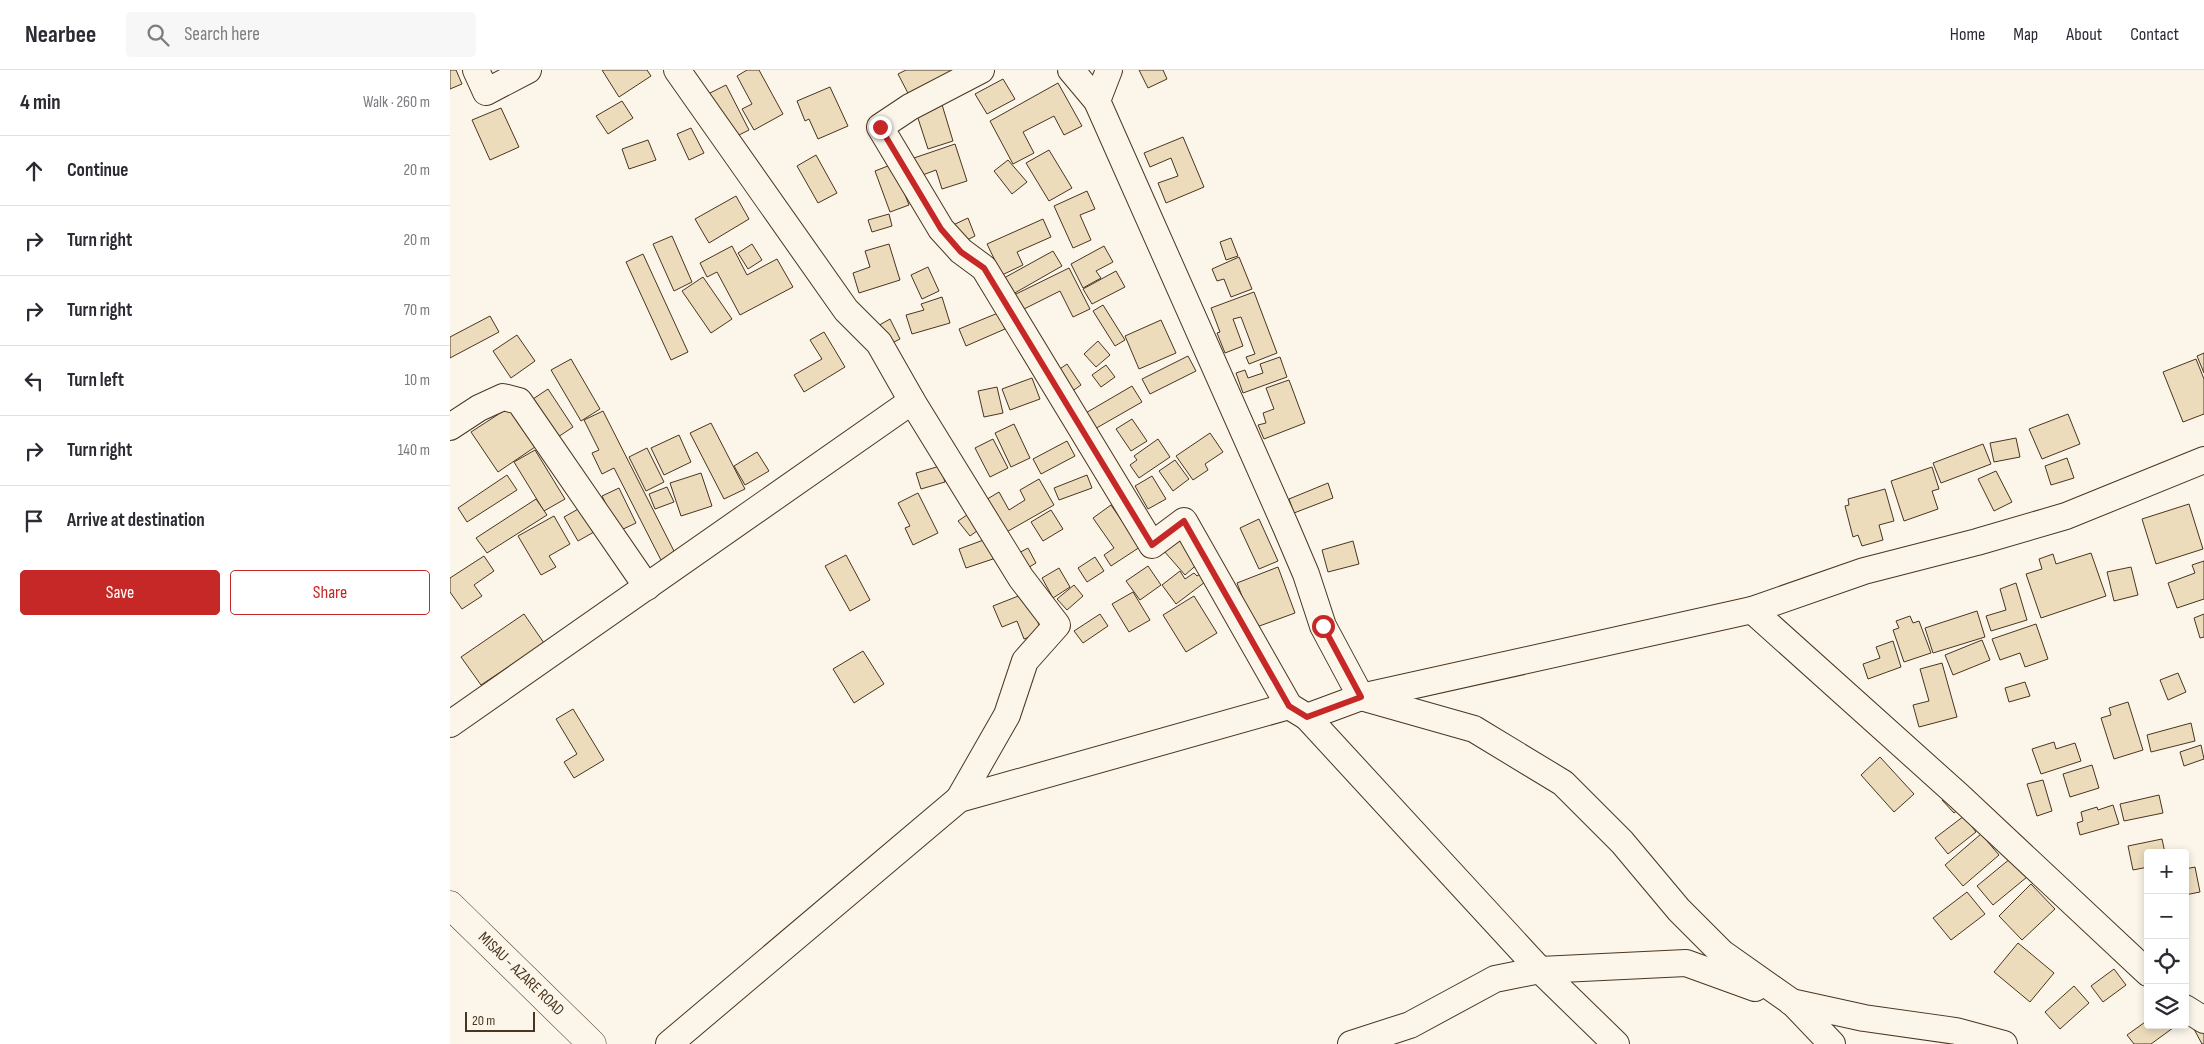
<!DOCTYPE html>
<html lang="en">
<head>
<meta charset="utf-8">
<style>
  :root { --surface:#fff; --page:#f7f7f7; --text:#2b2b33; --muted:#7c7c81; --line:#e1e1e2; --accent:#c62828 }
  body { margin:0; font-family:"Sofia Sans Condensed",sans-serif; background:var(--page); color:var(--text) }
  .controls { position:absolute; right:15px; bottom:15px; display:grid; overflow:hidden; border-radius:5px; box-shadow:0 2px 8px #0003 }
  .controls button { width:45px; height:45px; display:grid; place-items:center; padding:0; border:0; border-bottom:1px solid var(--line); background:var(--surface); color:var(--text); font:25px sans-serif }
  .scale { position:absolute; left:15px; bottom:12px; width:70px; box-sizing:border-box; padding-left:5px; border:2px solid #4a3520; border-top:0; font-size:14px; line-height:18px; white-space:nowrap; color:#4a3520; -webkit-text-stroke:4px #fbf6e9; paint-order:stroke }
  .stop { position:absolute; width:15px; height:15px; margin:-11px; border:4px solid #c62828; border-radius:50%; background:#fff }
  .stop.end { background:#c62828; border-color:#fff; box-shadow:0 1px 5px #0008 }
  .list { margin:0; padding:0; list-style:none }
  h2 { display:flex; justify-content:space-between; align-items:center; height:65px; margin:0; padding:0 20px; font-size:21px }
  h2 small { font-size:16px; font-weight:400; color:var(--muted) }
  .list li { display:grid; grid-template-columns:32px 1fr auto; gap:15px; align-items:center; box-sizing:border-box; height:70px; padding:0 20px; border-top:1px solid var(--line) }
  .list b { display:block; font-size:19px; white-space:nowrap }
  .list em { font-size:16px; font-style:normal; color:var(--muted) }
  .actions { display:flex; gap:10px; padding:15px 20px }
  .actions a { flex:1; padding:11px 0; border:1px solid var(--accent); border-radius:5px; text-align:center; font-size:18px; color:var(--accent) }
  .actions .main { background:var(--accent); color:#fff }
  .icon { flex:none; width:28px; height:28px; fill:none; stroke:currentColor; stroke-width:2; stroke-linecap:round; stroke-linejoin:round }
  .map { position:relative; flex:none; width:1754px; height:974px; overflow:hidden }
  header { display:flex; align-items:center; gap:30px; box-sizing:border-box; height:70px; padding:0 25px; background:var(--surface); border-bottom:1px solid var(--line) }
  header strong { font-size:24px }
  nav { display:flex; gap:28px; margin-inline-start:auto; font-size:18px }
  .search { width:350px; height:45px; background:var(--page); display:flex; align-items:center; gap:12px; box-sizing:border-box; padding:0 18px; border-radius:5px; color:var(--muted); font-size:19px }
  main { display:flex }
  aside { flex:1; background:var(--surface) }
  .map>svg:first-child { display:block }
</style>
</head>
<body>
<header>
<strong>Nearbee</strong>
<div class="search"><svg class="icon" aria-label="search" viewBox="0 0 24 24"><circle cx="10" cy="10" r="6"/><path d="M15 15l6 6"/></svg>Search here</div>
<nav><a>Home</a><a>Map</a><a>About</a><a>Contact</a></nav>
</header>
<main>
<aside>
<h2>4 min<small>Walk · 260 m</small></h2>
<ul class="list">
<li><svg class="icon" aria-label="ahead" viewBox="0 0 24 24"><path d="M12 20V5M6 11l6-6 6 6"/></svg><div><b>Continue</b></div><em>20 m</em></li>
<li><svg class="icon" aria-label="right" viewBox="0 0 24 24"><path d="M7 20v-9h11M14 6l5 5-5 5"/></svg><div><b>Turn right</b></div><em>20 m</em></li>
<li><svg class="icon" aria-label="right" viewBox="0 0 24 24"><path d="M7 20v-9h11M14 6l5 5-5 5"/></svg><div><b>Turn right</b></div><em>70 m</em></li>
<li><svg class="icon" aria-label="left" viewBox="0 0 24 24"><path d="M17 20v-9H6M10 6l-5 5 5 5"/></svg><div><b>Turn left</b></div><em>10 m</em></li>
<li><svg class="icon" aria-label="right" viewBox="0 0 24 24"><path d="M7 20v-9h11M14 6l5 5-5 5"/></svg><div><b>Turn right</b></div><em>140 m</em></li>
<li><svg class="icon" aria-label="arrive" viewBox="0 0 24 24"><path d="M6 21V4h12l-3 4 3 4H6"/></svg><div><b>Arrive at destination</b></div></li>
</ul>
<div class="actions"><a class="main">Save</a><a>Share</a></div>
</aside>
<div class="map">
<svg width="1754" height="974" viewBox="0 0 1754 974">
  <rect width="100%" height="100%" fill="#fbf6e9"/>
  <!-- building -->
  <g fill="#ecdcbc" stroke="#4a3520">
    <polygon points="0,0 6,0 12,14 0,19"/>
    <polygon points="152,0 197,0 201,6 169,27"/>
    <polygon points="297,0 309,0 333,44 304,60 292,39 302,34 287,6"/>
    <polygon points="456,0 517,0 461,29 448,4"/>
    <polygon points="689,0 713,0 717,9 698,18"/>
    <polygon points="553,9 565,29 537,44 525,24"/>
    <polygon points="608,13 632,56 614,65 604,46 573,62 584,83 563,94 540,51"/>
    <polygon points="276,15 299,60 281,69 258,24"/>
    <polygon points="380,17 398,56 368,69 359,49 355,51 347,31"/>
    <polygon points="490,28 503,71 478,79 464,36"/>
    <polygon points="172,31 183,48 158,64 146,46"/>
    <polygon points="51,38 69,77 40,90 22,50"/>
    <polygon points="241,58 254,83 239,90 227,64"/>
    <polygon points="733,67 754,117 716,133 708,113 728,106 721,88 700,97 694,83"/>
    <polygon points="198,70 206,90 179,99 172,79"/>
    <polygon points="505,74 517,111 492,119 486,100 470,106 464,88"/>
    <polygon points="599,80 622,118 599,131 576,93"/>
    <polygon points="366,85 387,123 368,133 347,96"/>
    <polygon points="558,90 577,112 562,124 544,101"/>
    <polygon points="443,94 459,135 440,142 425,101"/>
    <polygon points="637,121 645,139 630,145 641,170 623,178 604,136"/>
    <polygon points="286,126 299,149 259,173 245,149"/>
    <polygon points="439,144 442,156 422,162 418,150"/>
    <polygon points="518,148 525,166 511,173 503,155"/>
    <polygon points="593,149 601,167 567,182 573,195 552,205 537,174"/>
    <polygon points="222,166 242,212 224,221 203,174"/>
    <polygon points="781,168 788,186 776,190 770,172"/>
    <polygon points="302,174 312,190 298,199 288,183"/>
    <polygon points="439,174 450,210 409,223 403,203 420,197 415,181"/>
    <polygon points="282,176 297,205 327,189 343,217 290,245 267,202 257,207 250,193"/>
    <polygon points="654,176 663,192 646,201 651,208 633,218 621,194"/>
    <polygon points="603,181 612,196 563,224 554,208"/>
    <polygon points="193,184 238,282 221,290 176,192"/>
    <polygon points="789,187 802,219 781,227 774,209 767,211 762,199"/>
    <polygon points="478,197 489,221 472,229 461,205"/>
    <polygon points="619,198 640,239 623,247 610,221 572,240 564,225"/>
    <polygon points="666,201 675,217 642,234 633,219"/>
    <polygon points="253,207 282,249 261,263 232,221"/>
    <polygon points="804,222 827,283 799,294 796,287 805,284 791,247 783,249 793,276 775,283 767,263 770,262 761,238"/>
    <polygon points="492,227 500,253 462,264 456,245 474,240 471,234"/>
    <polygon points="653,235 675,270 665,276 643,241"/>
    <polygon points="548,243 555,259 516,276 509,259"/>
    <polygon points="40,246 49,262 0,288 0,267"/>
    <polygon points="440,249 450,269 436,276 426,257"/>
    <polygon points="711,250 726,283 689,299 675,266"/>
    <polygon points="374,262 395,297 354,322 344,305 372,289 360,270"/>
    <polygon points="67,265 85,291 61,308 43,281"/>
    <polygon points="648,271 660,285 646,297 634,284"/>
    <polygon points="1754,283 1754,303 1747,286"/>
    <polygon points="738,286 746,301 700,324 692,309"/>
    <polygon points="830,287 837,307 793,323 786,303 795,300 798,308 813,303 810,294"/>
    <polygon points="121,289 150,339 131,351 101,300"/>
    <polygon points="1746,289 1754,309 1754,344 1733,352 1713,302"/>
    <polygon points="617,294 631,315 618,324 604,303"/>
    <polygon points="656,295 665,307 651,317 642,305"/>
    <polygon points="582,308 590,329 560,340 552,319"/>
    <polygon points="839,310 855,353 814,369 808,355 816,353 813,343 824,339 816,318"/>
    <polygon points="682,316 692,332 643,360 634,344"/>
    <polygon points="547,317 553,343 534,347 528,321"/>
    <polygon points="98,319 123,357 105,369 80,331"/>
    <polygon points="58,338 85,377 48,402 21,362"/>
    <polygon points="153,341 227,487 213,494 164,398 152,404 142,383 149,380 134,350"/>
    <polygon points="1618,344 1630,374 1592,389 1579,359"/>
    <polygon points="682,349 697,371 681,381 666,359"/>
    <polygon points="261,353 295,419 274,429 240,363"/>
    <polygon points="564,354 580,388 561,397 545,363"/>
    <polygon points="760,363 773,382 755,394 758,400 743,410 726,386"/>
    <polygon points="229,365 241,392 214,405 201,378"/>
    <polygon points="1566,368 1570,387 1544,392 1540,373"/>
    <polygon points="543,369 558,398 540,407 525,378"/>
    <polygon points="708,369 720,387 689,408 680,395 687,390 684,386"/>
    <polygon points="617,371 625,386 591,404 583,389"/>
    <polygon points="1533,374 1541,394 1491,413 1483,393"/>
    <polygon points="197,378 214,412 196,421 179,387"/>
    <polygon points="85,380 115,429 94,441 64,392"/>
    <polygon points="307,382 319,401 295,415 284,396"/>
    <polygon points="1617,388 1624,408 1601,415 1595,396"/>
    <polygon points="725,390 739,409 723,421 709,401"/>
    <polygon points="490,396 495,412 471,419 466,403"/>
    <polygon points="1482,397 1489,419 1482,421 1488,439 1454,451 1441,411"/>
    <polygon points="1546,401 1562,432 1544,441 1528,409"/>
    <polygon points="251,403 262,436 231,446 220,413"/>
    <polygon points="57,405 67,420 17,452 8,438"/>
    <polygon points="637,405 642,418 609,430 604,418"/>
    <polygon points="702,406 716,429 698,439 685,416"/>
    <polygon points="589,409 604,435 553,464 534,431 549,422 559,440 575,430 570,420"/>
    <polygon points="878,413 883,428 844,443 839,429"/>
    <polygon points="217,417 224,432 205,439 199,424"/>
    <polygon points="169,418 186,453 169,461 152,426"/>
    <polygon points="1435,419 1444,451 1429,455 1433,470 1412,476 1408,465 1403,467 1395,436 1399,435 1398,429"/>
    <polygon points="468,423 488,463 463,475 455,458 460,456 448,433"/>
    <polygon points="86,429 97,445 37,483 26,468"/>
    <polygon points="1739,434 1753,479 1706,494 1692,449"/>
    <polygon points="661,435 690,477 661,496 654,485 664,478 643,448"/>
    <polygon points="130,438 144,462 128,471 114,447"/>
    <polygon points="601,440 613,459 593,471 581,452"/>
    <polygon points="520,443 531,458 520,466 508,451"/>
    <polygon points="104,446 120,474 99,486 106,497 91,505 68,466"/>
    <polygon points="809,449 828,491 809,499 790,458"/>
    <polygon points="730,466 751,491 735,505 714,481"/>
    <polygon points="539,468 546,488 516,498 509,479"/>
    <polygon points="903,471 909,494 878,502 872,480"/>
    <polygon points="578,478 586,493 576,499 567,484"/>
    <polygon points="1641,483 1656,526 1591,548 1576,504 1592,499 1589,489 1603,484 1606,494"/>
    <polygon points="396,485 420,530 400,541 375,496"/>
    <polygon points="34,486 44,501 24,515 32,526 12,539 0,522 0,508"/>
    <polygon points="645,487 654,501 637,512 628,498"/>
    <polygon points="1754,491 1754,529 1727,538 1718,513 1745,503 1742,495"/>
    <polygon points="698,496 711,515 690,530 676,511"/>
    <polygon points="828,497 845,543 804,558 787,513"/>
    <polygon points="1681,497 1688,525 1664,531 1657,502"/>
    <polygon points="609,498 620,517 603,528 592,508"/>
    <polygon points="730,501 735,509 744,503 747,506 753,502 759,509 726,534 712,515"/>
    <polygon points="1566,513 1577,550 1541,561 1536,546 1556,540 1550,519"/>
    <polygon points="624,515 633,526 617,540 607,529"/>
    <polygon points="683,522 700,550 679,562 662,534"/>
    <polygon points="576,523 592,562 574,569 567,551 552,557 543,536"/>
    <polygon points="744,526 767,563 736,582 713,545"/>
    <polygon points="1527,541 1535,567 1483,583 1475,558"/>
    <polygon points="74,544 94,573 31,615 11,587"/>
    <polygon points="650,544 658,556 633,573 624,561"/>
    <polygon points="1754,544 1754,567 1750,568 1744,548"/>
    <polygon points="1460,546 1463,553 1469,551 1481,583 1454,592 1443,560 1449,558 1446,551"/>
    <polygon points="1586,554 1598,589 1575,597 1570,583 1550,590 1542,569"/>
    <polygon points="1532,570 1540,590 1503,605 1495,585"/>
    <polygon points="1443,571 1451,597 1418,609 1413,594 1430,588 1426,577"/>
    <polygon points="413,581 434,614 404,633 383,599"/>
    <polygon points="1492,593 1507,647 1469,657 1463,635 1479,631 1470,599"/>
    <polygon points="1728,603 1736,622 1718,630 1710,610"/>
    <polygon points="1575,612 1580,626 1559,632 1555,618"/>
    <polygon points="1678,632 1693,680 1664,689 1651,648 1661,645 1659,638"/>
    <polygon points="123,639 154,690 124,708 114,692 127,684 106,649"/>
    <polygon points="1741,653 1745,671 1701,682 1697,665"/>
    <polygon points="1604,672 1606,679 1625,673 1631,691 1591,704 1582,679"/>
    <polygon points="1751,675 1754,689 1734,696 1730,682"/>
    <polygon points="1430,687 1464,724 1444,742 1411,705"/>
    <polygon points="1642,695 1649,718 1620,727 1613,704"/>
    <polygon points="1593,710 1602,741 1587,746 1577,714"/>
    <polygon points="1497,725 1510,738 1504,743 1492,730"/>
    <polygon points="1709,725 1713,743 1674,751 1670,734"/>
    <polygon points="1663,735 1669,754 1630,765 1627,753 1633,751 1631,742 1647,737 1648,740"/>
    <polygon points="1514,746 1526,762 1498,784 1485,768"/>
    <polygon points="1531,764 1549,785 1513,816 1495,795"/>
    <polygon points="1712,769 1715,783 1698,783 1698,797 1683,800 1678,776"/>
    <polygon points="1561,788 1577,807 1543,835 1527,816"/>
    <polygon points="1745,797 1750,822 1735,825 1735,799"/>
    <polygon points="1581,814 1605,839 1572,870 1549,846"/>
    <polygon points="1517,822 1535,844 1501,870 1483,848"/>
    <polygon points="1568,873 1604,903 1580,932 1544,902"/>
    <polygon points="1664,899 1676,915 1653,932 1641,916"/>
    <polygon points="1624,916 1639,933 1610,959 1595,942"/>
    <polygon points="1754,940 1754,974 1752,974 1738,948"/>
    <polygon points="1698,950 1698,955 1727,955 1701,974 1684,974 1677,965"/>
  </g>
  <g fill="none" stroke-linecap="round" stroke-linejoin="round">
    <defs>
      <g id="minor">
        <polyline points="26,0 36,22 78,0"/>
        <polyline points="227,0 396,240 429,273 462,331 571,508 607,555 575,591 557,645 509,729"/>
        <polyline points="621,0 647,31 836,457 856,504 873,556 911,627 1024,659 1113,713 1172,772 1229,840 1272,883 1343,933 1382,974"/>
        <polyline points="647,31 659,0"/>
        <polyline points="0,357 29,338 53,327 69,331 197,517"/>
        <polyline points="1302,540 1509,726 1698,903"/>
        <polyline points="839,636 857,647 911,627 1302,540 1414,501 1527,472 1616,446 1754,390"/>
        <polyline points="857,647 1090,900 1166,974"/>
        <polyline points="0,654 462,331"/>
        <polyline points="1341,932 1414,948 1506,961 1554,974"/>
        <polyline points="1735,938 1754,950"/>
        <polyline points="219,974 509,729 839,636 734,451 702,475 534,198 511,181 491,159 430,57 460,37 531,0"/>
        <polyline points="901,974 960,955 1045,909 1090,900 1236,893 1305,918"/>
      </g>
      <polyline id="major" points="0,835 142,974"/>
    </defs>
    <!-- minor casing -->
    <use href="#minor" stroke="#4a3520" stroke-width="28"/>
    <!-- major casing -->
    <use href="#major" stroke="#4a3520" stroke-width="29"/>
    <!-- minor -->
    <use href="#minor" stroke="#fbf6e9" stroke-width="26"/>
    <!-- major -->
    <use href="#major" stroke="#fbf6e9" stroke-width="28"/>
  </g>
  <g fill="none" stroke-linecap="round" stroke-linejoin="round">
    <!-- route -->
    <polyline stroke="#c62828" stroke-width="6" points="430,57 491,159 511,182 534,198 702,475 734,451 839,636 857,647 911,627 873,556"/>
  </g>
  <g text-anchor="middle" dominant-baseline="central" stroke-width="4" stroke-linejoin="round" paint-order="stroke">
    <!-- street labels -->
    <g font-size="16" fill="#4a3520" stroke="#fbf6e9">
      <text transform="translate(71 904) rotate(44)">MISAU - AZARE ROAD</text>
    </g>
  </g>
</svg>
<div class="controls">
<button>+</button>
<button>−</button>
<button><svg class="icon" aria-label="locate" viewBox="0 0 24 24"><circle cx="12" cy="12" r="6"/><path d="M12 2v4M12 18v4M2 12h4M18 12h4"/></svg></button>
<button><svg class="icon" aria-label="layers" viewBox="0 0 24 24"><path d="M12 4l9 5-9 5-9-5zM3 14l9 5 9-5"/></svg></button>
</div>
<div class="scale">20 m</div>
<div class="stop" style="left:873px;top:556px"></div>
<div class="stop end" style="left:430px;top:57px"></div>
</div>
</main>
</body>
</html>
